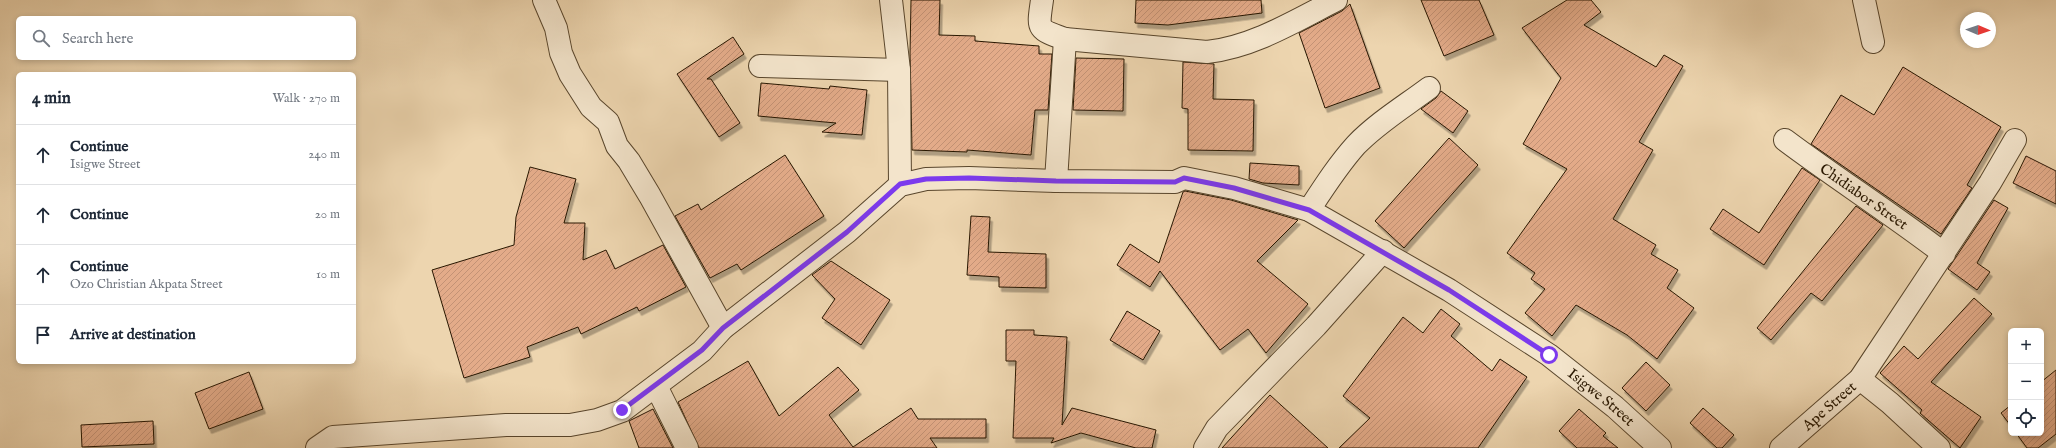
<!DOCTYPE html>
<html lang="en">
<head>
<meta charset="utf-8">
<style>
  :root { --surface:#fff; --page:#f6f6f7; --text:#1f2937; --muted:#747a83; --line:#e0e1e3 }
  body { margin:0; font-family:"IM FELL English",serif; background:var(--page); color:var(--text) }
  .controls { position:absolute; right:12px; bottom:12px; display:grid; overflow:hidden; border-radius:6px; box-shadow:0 2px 6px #0003 }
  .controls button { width:36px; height:36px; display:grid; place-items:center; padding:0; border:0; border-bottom:1px solid var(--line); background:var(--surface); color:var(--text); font:20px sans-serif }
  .compass { position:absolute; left:1960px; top:12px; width:36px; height:36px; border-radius:50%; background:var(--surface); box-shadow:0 2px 6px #0003; rotate:92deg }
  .stop { position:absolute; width:12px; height:12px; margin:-9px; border:3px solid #7c3aed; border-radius:50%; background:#fff }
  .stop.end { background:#7c3aed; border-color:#fff; box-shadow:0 1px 4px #0008 }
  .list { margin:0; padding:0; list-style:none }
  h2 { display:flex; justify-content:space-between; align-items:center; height:52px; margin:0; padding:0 16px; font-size:17px }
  h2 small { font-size:13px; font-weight:400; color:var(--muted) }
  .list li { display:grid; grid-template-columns:26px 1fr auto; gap:12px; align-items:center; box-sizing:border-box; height:60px; padding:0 16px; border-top:1px solid var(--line) }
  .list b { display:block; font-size:15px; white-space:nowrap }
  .list p { margin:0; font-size:13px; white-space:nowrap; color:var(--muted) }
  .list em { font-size:13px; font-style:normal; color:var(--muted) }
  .icon { flex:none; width:22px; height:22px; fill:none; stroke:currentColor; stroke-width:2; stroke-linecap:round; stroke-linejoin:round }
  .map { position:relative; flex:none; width:2056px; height:448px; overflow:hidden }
  .search { position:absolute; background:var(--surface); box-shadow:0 2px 6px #0003; left:16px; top:16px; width:340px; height:44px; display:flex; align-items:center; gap:10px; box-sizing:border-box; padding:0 14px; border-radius:6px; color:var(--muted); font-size:15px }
  .panel { position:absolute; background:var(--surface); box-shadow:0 2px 6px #0003; left:16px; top:72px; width:340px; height:292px; border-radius:6px }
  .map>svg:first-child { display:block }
</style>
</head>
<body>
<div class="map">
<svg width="2056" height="448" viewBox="0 0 2056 448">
  <defs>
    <pattern id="building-hatch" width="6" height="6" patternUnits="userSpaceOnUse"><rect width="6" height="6" fill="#e3ab89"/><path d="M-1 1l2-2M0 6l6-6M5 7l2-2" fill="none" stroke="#c39274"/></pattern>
    <filter id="shadow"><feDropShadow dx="2.5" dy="4.5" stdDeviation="0" flood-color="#0004"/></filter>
  </defs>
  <rect width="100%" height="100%" fill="#edd5af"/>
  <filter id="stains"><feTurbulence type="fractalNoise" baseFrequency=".005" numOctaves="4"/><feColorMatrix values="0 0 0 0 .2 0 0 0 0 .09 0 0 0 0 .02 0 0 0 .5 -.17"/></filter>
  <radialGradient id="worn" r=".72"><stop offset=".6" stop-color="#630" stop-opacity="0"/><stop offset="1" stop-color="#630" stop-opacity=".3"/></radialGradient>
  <!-- building -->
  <g fill="url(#building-hatch)" stroke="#281701" filter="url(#shadow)">
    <polygon points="911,0 940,0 939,35 975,36 975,41 1039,46 1039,54 1052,54 1048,110 1035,110 1031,155 967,150 967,152 912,150 910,54"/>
    <polygon points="1136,0 1261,0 1262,13 1168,25 1135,23"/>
    <polygon points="1421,0 1479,0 1494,35 1444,56"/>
    <polygon points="1567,0 1591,0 1601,12 1584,25 1656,67 1664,55 1683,66 1639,142 1653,150 1613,219 1656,245 1651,254 1678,270 1667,288 1694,308 1657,359 1627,335 1576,305 1552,336 1525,313 1545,289 1531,279 1535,273 1507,253 1567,169 1523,144 1561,78 1522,28"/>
    <polygon points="1350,4 1380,88 1325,108 1299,33 1342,11"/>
    <polygon points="733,37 744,54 707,79 711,79 740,123 719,137 677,74"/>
    <polygon points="1076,58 1124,59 1123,111 1073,110"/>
    <polygon points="1183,62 1214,64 1213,99 1254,100 1253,151 1188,150 1188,109 1182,108"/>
    <polygon points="1903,67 2001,127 1967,185 1972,188 1941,234 1811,144 1841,95 1874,115"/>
    <polygon points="761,83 829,89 830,86 867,90 862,135 822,132 836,123 758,116"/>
    <polygon points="1441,91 1468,111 1453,133 1421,109 1436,98"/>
    <polygon points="1449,138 1478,165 1404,248 1375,221"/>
    <polygon points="785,155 824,216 741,270 737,264 710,278 675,216 698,204 701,210"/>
    <polygon points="2026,156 2056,171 2056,204 2013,183"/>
    <polygon points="1250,163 1299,166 1299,185 1263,183 1249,179"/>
    <polygon points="530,167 576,179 564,223 585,223 583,260 606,250 615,269 663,245 686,287 639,311 637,307 581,334 578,327 527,347 530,357 464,378 432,270 514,245 516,217"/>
    <polygon points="1802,168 1820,180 1764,265 1710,229 1723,209 1759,233"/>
    <polygon points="1185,191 1231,200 1298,220 1257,261 1308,304 1266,353 1248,329 1220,350 1160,271 1150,287 1117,265 1130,244 1159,263 1183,192"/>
    <polygon points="1994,200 2008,208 1977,263 1990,272 1977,290 1948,269"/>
    <polygon points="1856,206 1883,225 1822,301 1811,293 1771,340 1757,328"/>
    <polygon points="971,216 990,217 988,252 1046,254 1046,288 999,287 999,277 967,275"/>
    <polygon points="831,261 890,300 861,345 822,318 835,299 812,275"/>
    <polygon points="1974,298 1992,314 1931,382 1981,417 1960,448 1920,413 1922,410 1880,373 1904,346 1918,359"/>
    <polygon points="1441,309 1460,324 1451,336 1492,371 1500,359 1527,377 1478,448 1339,448 1370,418 1343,396 1403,317 1423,333"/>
    <polygon points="1127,311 1160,331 1143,360 1110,340"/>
    <polygon points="1006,330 1034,330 1034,335 1067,337 1062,425 1072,408 1156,430 1152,448 1136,448 1081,433 1051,443 1054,438 1013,438 1016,361 1006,361"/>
    <polygon points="748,361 779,416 838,367 859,390 829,415 853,447 911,408 918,419 986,419 986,438 930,438 937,448 699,448 678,402"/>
    <polygon points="1646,362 1670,385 1646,411 1622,388"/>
    <polygon points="2056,370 2056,434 2038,448 2027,448 2016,433 2041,433 2041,382"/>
    <polygon points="249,372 263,409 209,429 195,393"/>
    <polygon points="1270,395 1328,448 1222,448"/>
    <polygon points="2011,405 2011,426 2001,413"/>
    <polygon points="1703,408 1734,435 1722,448 1717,448 1690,423"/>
    <polygon points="653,409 673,448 639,448 629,421"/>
    <polygon points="1579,409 1606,433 1603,436 1618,448 1577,448 1559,431"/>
    <polygon points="153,421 154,444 82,447 81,425"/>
  </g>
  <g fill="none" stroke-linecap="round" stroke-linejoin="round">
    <defs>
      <g id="street">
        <polyline points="544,0 556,28 561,53 570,74 591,107 608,122 617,146 629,161 650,196 723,328"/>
        <polyline points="891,0 899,70 900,185"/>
        <path d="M1042 0C1038 29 1036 29 1065 39L1207 52C1253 47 1295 21 1336 0"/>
        <polyline points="1864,0 1873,42"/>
        <polyline points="760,66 899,70"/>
        <path id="s1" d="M1785 140C1837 179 1892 214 1944 254"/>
        <polyline points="1056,181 1065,39"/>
        <path d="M1309 210C1324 187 1338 165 1356 145 1377 123 1405 106 1429 88"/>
        <polyline points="1860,379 1890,403 1939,448"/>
        <polyline points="656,386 687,448"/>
        <path id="s2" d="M317 448 333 437 506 425H570L597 420 622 411 702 351 723 328 847 232 900 185 926 179 969 178 1056 181 1175 182 1184 178 1234 188 1309 210 1449 290 1549 355 1615 407 1660 448"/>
        <polyline points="1205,448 1217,428 1316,326 1383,251"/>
        <path id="s3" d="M1781 448 1860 379 1990 183 2015 140"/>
      </g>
    </defs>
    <!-- street casing -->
    <use href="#street" stroke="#59462c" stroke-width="24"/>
    <!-- street -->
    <use href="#street" stroke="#f3e4cb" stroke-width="22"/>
  </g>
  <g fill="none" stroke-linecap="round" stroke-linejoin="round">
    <!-- route -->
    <polyline stroke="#7c3aed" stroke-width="5" points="622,410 702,350 723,328 847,232 900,184 926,179 969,178 1056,181 1175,182 1184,178 1234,188 1309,210 1449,290 1549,355"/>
  </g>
  <g text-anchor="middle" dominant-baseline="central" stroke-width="3" stroke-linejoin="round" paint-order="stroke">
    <!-- street labels -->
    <g font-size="15" fill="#281701" stroke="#f3e4cb">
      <text stroke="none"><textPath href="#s1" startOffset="97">Chidiabor Street</textPath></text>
      <text stroke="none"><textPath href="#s2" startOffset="1432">Isigwe Street</textPath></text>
      <text stroke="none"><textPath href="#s3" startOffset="64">Ape Street</textPath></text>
    </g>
  </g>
  <rect width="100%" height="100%" filter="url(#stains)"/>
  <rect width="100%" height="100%" fill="url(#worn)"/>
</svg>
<div class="controls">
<button>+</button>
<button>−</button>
<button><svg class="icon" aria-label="locate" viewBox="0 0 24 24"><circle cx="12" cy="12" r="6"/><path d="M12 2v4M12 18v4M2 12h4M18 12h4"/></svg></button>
</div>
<svg class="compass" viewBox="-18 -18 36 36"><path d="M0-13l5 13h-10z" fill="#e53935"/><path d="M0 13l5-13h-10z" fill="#747a83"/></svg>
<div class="stop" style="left:1549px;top:355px"></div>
<div class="stop end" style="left:622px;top:410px"></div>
<div class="search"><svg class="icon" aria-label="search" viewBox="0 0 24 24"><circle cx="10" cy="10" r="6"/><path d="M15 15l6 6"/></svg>Search here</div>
<section class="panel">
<h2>4 min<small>Walk · 270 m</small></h2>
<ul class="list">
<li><svg class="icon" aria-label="ahead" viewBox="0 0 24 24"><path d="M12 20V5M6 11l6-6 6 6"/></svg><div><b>Continue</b><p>Isigwe Street</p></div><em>240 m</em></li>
<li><svg class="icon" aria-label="ahead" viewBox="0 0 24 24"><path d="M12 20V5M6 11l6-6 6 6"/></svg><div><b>Continue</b></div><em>20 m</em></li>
<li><svg class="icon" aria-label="ahead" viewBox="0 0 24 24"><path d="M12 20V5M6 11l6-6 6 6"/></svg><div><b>Continue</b><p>Ozo Christian Akpata Street</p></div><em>10 m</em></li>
<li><svg class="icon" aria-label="arrive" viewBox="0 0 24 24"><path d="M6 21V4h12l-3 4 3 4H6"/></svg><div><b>Arrive at destination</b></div></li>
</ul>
</section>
</div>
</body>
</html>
